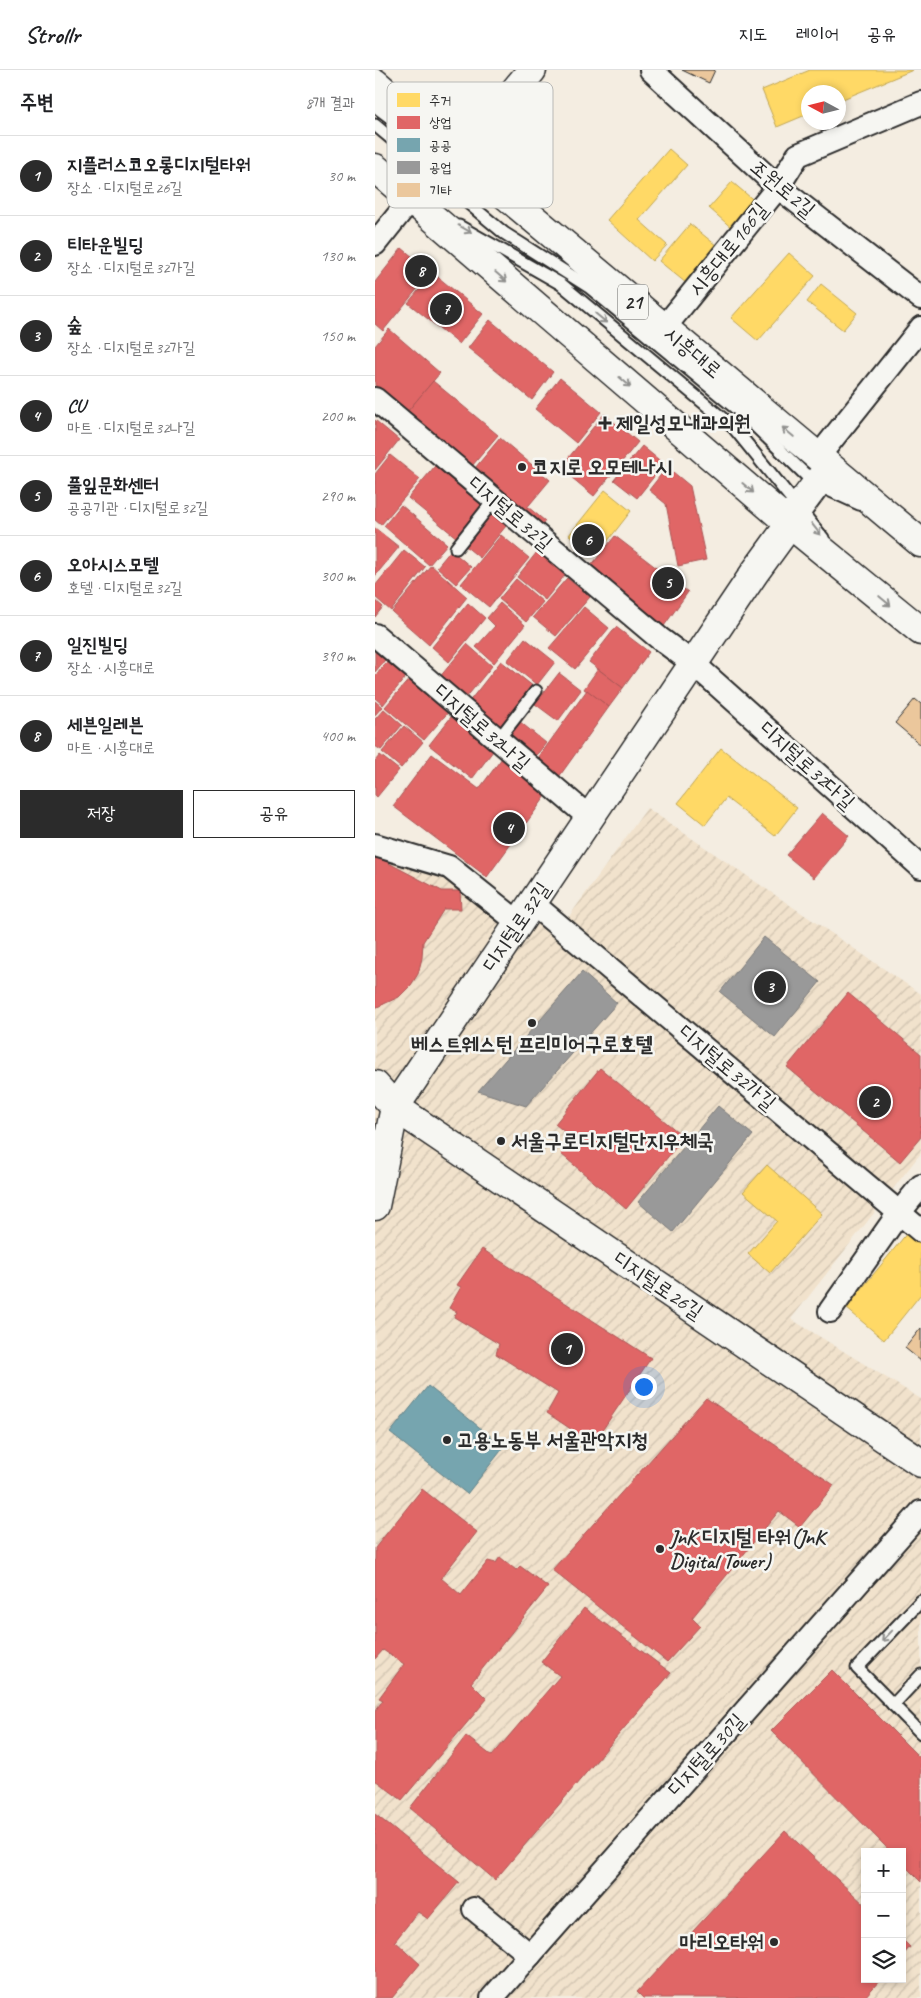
<!DOCTYPE html>
<html lang="ko">
<head>
<meta charset="utf-8">
<style>
  :root { --surface:#fff; --page:#f2f2f2; --text:#202124; --muted:#757577; --line:#e0e0e0; --accent:#2b2b2b }
  body { margin:0; font-family:Caveat,"Poor Story",sans-serif; background:var(--page); color:var(--text) }
  .controls { position:absolute; right:15px; bottom:15px; display:grid; overflow:hidden; border-radius:0px; box-shadow:0 2px 8px #0003 }
  .controls button { width:45px; height:45px; display:grid; place-items:center; padding:0; border:0; border-bottom:1px solid var(--line); background:var(--surface); color:var(--text); font:25px sans-serif }
  .compass { position:absolute; left:426px; top:15px; width:45px; height:45px; border-radius:50%; background:var(--surface); box-shadow:0 2px 8px #0003; rotate:277deg }
  .you { position:absolute; left:268px; top:1316px; width:18px; height:18px; margin:-12px; border:4px solid #fff; border-radius:50%; background:#1a73e8; box-shadow:0 0 0 8px #1a73e833 }
  .badge { display:grid; place-items:center; width:32px; height:32px; border-radius:50%; background:var(--accent); color:#fff; font-size:16px; font-weight:700 }
  .pin { position:absolute; translate:-50% -50%; border:2px solid #fff; box-shadow:0 1px 5px #0006 }
  .list { margin:0; padding:0; list-style:none }
  h2 { display:flex; justify-content:space-between; align-items:center; height:65px; margin:0; padding:0 20px; font-size:21px }
  h2 small { font-size:16px; font-weight:400; color:var(--muted) }
  .list li { display:grid; grid-template-columns:32px 1fr auto; gap:15px; align-items:center; box-sizing:border-box; height:80px; padding:0 20px; border-top:1px solid var(--line) }
  .list b { display:block; font-size:19px; white-space:nowrap }
  .list p { margin:0; font-size:16px; white-space:nowrap; color:var(--muted) }
  .list em { font-size:16px; font-style:normal; color:var(--muted) }
  .actions { display:flex; gap:10px; padding:15px 20px }
  .actions a { flex:1; padding:11px 0; border:1px solid var(--accent); border-radius:0px; text-align:center; font-size:18px; color:var(--accent) }
  .actions .main { background:var(--accent); color:#fff }
  .icon { flex:none; width:28px; height:28px; fill:none; stroke:currentColor; stroke-width:2; stroke-linecap:round; stroke-linejoin:round }
  .map { position:relative; flex:none; width:546px; height:1928px; overflow:hidden }
  header { display:flex; align-items:center; gap:30px; box-sizing:border-box; height:70px; padding:0 25px; background:var(--surface); border-bottom:1px solid var(--line) }
  header strong { font-size:24px }
  nav { display:flex; gap:28px; margin-inline-start:auto; font-size:18px }
  main { display:flex }
  aside { flex:1; background:var(--surface) }
  .map>svg:first-child { display:block }
</style>
</head>
<body>
<header>
<strong>Strollr</strong>
<nav><a>지도</a><a>레이어</a><a>공유</a></nav>
</header>
<main>
<aside>
<h2>주변<small>8개 결과</small></h2>
<ul class="list">
<li><span class="badge">1</span><div><b>지플러스코오롱디지털타워</b><p>장소 · 디지털로26길</p></div><em>30 m</em></li>
<li><span class="badge">2</span><div><b>티타운빌딩</b><p>장소 · 디지털로32가길</p></div><em>130 m</em></li>
<li><span class="badge">3</span><div><b>숲</b><p>장소 · 디지털로32가길</p></div><em>150 m</em></li>
<li><span class="badge">4</span><div><b>CU</b><p>마트 · 디지털로32나길</p></div><em>200 m</em></li>
<li><span class="badge">5</span><div><b>풀잎문화센터</b><p>공공기관 · 디지털로32길</p></div><em>290 m</em></li>
<li><span class="badge">6</span><div><b>오아시스모텔</b><p>호텔 · 디지털로32길</p></div><em>300 m</em></li>
<li><span class="badge">7</span><div><b>일진빌딩</b><p>장소 · 시흥대로</p></div><em>390 m</em></li>
<li><span class="badge">8</span><div><b>세븐일레븐</b><p>마트 · 시흥대로</p></div><em>400 m</em></li>
</ul>
<div class="actions"><a class="main">저장</a><a>공유</a></div>
</aside>
<div class="map">
<svg width="546" height="1928" viewBox="0 0 546 1928">
  <defs>
    <pattern id="industrial-furrows" width="10" height="10" patternUnits="userSpaceOnUse" patternTransform="scale(1.25)"><rect width="10" height="10" fill="#f1e2cc"/><path d="M-1 1l2-2M0 10L10 0M9 11l2-2" fill="none" stroke="#cfc2af"/></pattern>
  </defs>
  <rect width="100%" height="100%" fill="#f4ede1"/>
  <filter id="ink" filterUnits="userSpaceOnUse"><feTurbulence type="fractalNoise" baseFrequency=".02" numOctaves="2"/><feDisplacementMap in="SourceGraphic" scale="10" xChannelSelector="R" yChannelSelector="G"/><feConvolveMatrix kernelMatrix="1 2 1 2 8 2 1 2 1" color-interpolation-filters="sRGB"/></filter>
  <g filter="url(#ink)">
    <!-- industrial -->
    <path fill="url(#industrial-furrows)" fill-rule="evenodd" d="M272 738 546 924V1083L416 1249 546 1329V1928H0V768L90 796 180 866ZM490 1782H527V1909H490Z"/>
    <!-- homes -->
    <g fill="#ffd966" stroke="#bfa554">
      <polygon points="435,0 538,0 463,31 463,22 433,22 433,44 402,57 387,20"/>
      <polygon points="294,79 312,95 264,150 292,175 277,191 232,150"/>
      <polygon points="357,112 382,133 359,160 334,138"/>
      <polygon points="315,154 342,176 311,213 284,191"/>
      <polygon points="414,183 440,206 383,271 356,248"/>
      <polygon points="446,214 482,243 468,260 432,232"/>
      <polygon points="230,420 256,441 221,486 194,465"/>
      <polygon points="346,678 422,738 400,766 351,728 330,755 303,733"/>
      <polygon points="392,1095 447,1144 395,1203 373,1184 402,1151 368,1122"/>
      <polygon points="533,1162 546,1172 546,1224 509,1270 471,1238"/>
    </g>
    <!-- shops -->
    <g fill="#e06666" stroke="#aa5454">
      <polygon points="27,178 56,202 8,261 0,254 0,212"/>
      <polygon points="58,203 108,244 84,274 33,233"/>
      <polygon points="115,250 178,302 157,330 93,278"/>
      <polygon points="14,259 65,303 32,342 0,315 0,276"/>
      <polygon points="185,308 226,342 201,373 160,339"/>
      <polygon points="58,311 123,365 97,396 32,342"/>
      <polygon points="229,344 263,372 219,426 185,398"/>
      <polygon points="0,350 24,370 0,400"/>
      <polygon points="125,368 175,410 150,440 100,398"/>
      <polygon points="267,376 289,394 262,428 239,410"/>
      <polygon points="15,385 45,409 6,455 0,450 0,404"/>
      <polygon points="60,396 108,436 82,468 33,428"/>
      <polygon points="292,397 315,416 331,490 303,496 291,434 274,420"/>
      <polygon points="26,435 72,474 54,495 9,456"/>
      <polygon points="153,437 170,451 167,455 150,440"/>
      <polygon points="116,442 131,456 105,488 89,475"/>
      <polygon points="0,458 24,477 0,506"/>
      <polygon points="126,465 154,488 114,537 86,514"/>
      <polygon points="240,466 313,522 289,556 215,497"/>
      <polygon points="29,480 50,497 16,541 0,527 0,516"/>
      <polygon points="76,480 96,497 81,514 62,497"/>
      <polygon points="162,482 190,505 170,530 142,507"/>
      <polygon points="56,495 92,527 54,575 17,542"/>
      <polygon points="192,508 215,527 181,566 158,547"/>
      <polygon points="141,509 168,532 151,552 124,529"/>
      <polygon points="0,530 8,537 0,547"/>
      <polygon points="93,533 110,548 74,592 57,577"/>
      <polygon points="125,533 150,555 119,593 101,577 120,556 112,548"/>
      <polygon points="209,537 234,558 200,599 174,578"/>
      <polygon points="241,557 274,582 248,618 214,592"/>
      <polygon points="150,568 180,592 162,615 132,591"/>
      <polygon points="0,574 14,585 0,602"/>
      <polygon points="92,574 117,596 90,629 64,608"/>
      <polygon points="16,588 34,603 8,635 0,628 0,606"/>
      <polygon points="126,591 159,617 126,659 93,633"/>
      <polygon points="223,599 248,618 234,637 209,619"/>
      <polygon points="184,603 206,620 183,651 160,634"/>
      <polygon points="37,606 76,639 49,670 10,637"/>
      <polygon points="212,620 234,637 181,711 158,695"/>
      <polygon points="0,631 7,637 0,645"/>
      <polygon points="9,639 27,655 6,680 0,676 0,649"/>
      <polygon points="80,642 121,677 97,709 54,675"/>
      <polygon points="144,651 171,673 156,692 129,670"/>
      <polygon points="29,656 48,672 26,698 7,682"/>
      <polygon points="57,684 104,719 127,688 173,723 112,807 18,736"/>
      <polygon points="5,685 24,700 2,727 0,725 0,691"/>
      <polygon points="447,743 474,766 439,808 411,785"/>
      <polygon points="0,786 67,821 85,821 86,839 69,839 48,872 47,888 43,904 36,915 24,927 0,938"/>
      <polygon points="473,923 546,984 546,1067 525,1092 412,997"/>
      <polygon points="225,998 309,1067 251,1139 186,1084 198,1069 180,1054"/>
      <polygon points="107,1179 276,1288 218,1374 172,1343 183,1323 121,1284 124,1274 79,1247 82,1242 74,1238 86,1217 82,1215"/>
      <polygon points="331,1328 459,1415 425,1457 404,1441 317,1548 325,1556 292,1592 177,1500"/>
      <polygon points="47,1419 102,1462 66,1508 86,1525 113,1491 121,1493 125,1487 141,1500 145,1496 173,1517 96,1613 112,1629 27,1730 0,1710 0,1641 8,1630 4,1628 29,1594 8,1580 0,1589 0,1478"/>
      <polygon points="209,1538 296,1603 120,1810 35,1738 91,1666 117,1686 185,1606 166,1592"/>
      <polygon points="457,1600 546,1689 546,1812 527,1793 527,1782 516,1782 396,1661"/>
      <polygon points="0,1744 84,1812 53,1849 43,1842 20,1871 45,1894 17,1928 0,1928"/>
      <polygon points="410,1761 490,1835 490,1909 506,1909 489,1928 268,1928 262,1922"/>
      <polygon points="527,1869 535,1877 527,1886"/>
    </g>
    <!-- public -->
    <polygon fill="#76a5af" stroke="#608087" points="53,1316 129,1377 92,1424 15,1363"/>
    <!-- industry -->
    <g fill="#999" stroke="#787878">
      <polygon points="389,867 445,912 400,967 345,922"/>
      <polygon points="207,902 242,933 151,1036 103,1021"/>
      <polygon points="343,1036 378,1065 298,1162 263,1132"/>
    </g>
    <!-- building -->
    <g fill="#ebc79c" stroke="#2b2b2b">
      <polygon points="307,0 340,0 334,13"/>
      <polygon points="540,629 546,634 546,675 520,653"/>
      <polygon points="546,1258 546,1291 530,1278"/>
    </g>
    <g fill="none" stroke-linecap="round" stroke-linejoin="round">
      <defs>
        <g id="lane">
          <polyline points="0,36 53,76"/>
          <polyline points="0,55 129,163 214,217 370,346 440,414 484,434"/>
          <polyline points="84,156 186,214 359,358 448,468"/>
          <polyline points="81,478 119,430"/>
          <polyline points="123,670 161,621"/>
          <polyline points="546,1531 482,1598 546,1663"/>
          <polyline points="518,1635 546,1605"/>
        </g>
        <g id="street">
          <polyline points="276,0 403,117 546,228"/>
          <polyline points="0,174 36,129"/>
          <polyline points="289,258 403,117 423,85 546,33"/>
          <polyline points="0,329 284,568 319,594 546,797"/>
          <polyline points="443,387 546,258"/>
          <polyline points="0,565 215,748"/>
          <polyline points="0,775 74,797 144,853"/>
          <polyline points="157,833 546,1161"/>
          <polyline points="455,1241 524,1143 546,1116"/>
          <polyline points="99,1839 155,1885"/>
          <polyline points="117,1928 546,1442"/>
        </g>
        <g id="secondary">
          <polyline points="85,87 157,0"/>
          <polyline points="0,1015 20,1037 546,1393"/>
          <polyline points="0,1136 20,1037 380,502 415,454 424,437 454,397"/>
        </g>
        <g id="primary">
          <polyline points="0,13 85,87 546,473"/>
          <polyline points="0,98 415,454 546,561"/>
        </g>
      </defs>
      <!-- lane casing -->
      <use href="#lane" stroke="#2b2b2b" stroke-width="15"/>
      <!-- street casing -->
      <use href="#street" stroke="#2b2b2b" stroke-width="26"/>
      <!-- secondary casing -->
      <use href="#secondary" stroke="#2b2b2b" stroke-width="31"/>
      <!-- primary casing -->
      <use href="#primary" stroke="#2b2b2b" stroke-width="31"/>
      <!-- lane -->
      <use href="#lane" stroke="#f6f6f2" stroke-width="11"/>
      <!-- street -->
      <use href="#street" stroke="#f6f6f2" stroke-width="22"/>
      <!-- secondary -->
      <use href="#secondary" stroke="#f6f6f2" stroke-width="28"/>
      <!-- primary -->
      <use href="#primary" stroke="#f6f6f2" stroke-width="28"/>
    </g>
    <!-- one-way arrows -->
    <defs><path id="oneway-shaft" d="M-6 0H5M1.5-3L5.5 0L1.5 3" fill="none" stroke-width="1.6" stroke-linecap="round" stroke-linejoin="round" transform="scale(1.25)"/></defs>
    <g stroke="#90908e">
      <use href="#oneway-shaft" transform="translate(90 159) rotate(30)"/>
      <use href="#oneway-shaft" transform="translate(126 207) rotate(41)"/>
      <use href="#oneway-shaft" transform="translate(226 248) rotate(40)"/>
      <use href="#oneway-shaft" transform="translate(250 312) rotate(41)"/>
      <use href="#oneway-shaft" transform="translate(413 362) rotate(-140)"/>
      <use href="#oneway-shaft" transform="translate(373 418) rotate(41)"/>
      <use href="#oneway-shaft" transform="translate(441 459) rotate(52)"/>
      <use href="#oneway-shaft" transform="translate(510 531) rotate(40)"/>
      <use href="#oneway-shaft" transform="translate(512 1566) rotate(134)"/>
    </g>
  </g>
  <!-- markers -->
  <g fill="#2b2b2b" stroke="#f6f6f2" stroke-width="2">
    <path d="M227.5 345.5h5v5h5v5h-5v5h-5v-5h-5v-5h5z"/>
    <circle cx="147" cy="397" r="5"/>
    <circle cx="157" cy="953" r="5"/>
    <circle cx="126" cy="1071" r="5"/>
    <circle cx="72" cy="1370" r="5"/>
    <circle cx="285" cy="1479" r="5"/>
    <circle cx="399" cy="1872" r="5"/>
  </g>
  <g text-anchor="middle" dominant-baseline="central" stroke-width="5" stroke-linejoin="round" paint-order="stroke">
    <!-- shield labels -->
    <rect fill="#f6f6f2" stroke="#686867" stroke-width="1" x="243" y="214.5" width="30" height="35" rx="4"/>
    <g font-size="20" font-weight="bold" fill="#2b2b2b">
      <text x="258" y="232">21</text>
    </g>
    <!-- street labels -->
    <g font-size="21" fill="#2b2b2b" stroke="#f6f6f2">
      <text transform="translate(408 118) rotate(40)">조원로2길</text>
      <text transform="translate(353 179) rotate(-51)">시흥대로166길</text>
      <text transform="translate(318 282) rotate(40)">시흥대로</text>
      <text transform="translate(135 443) rotate(40)">디지털로32길</text>
      <text transform="translate(107 657) rotate(41)">디지털로32나길</text>
      <text transform="translate(432 695) rotate(42)">디지털로32다길</text>
      <text transform="translate(141 857) rotate(-56)">디지털로32길</text>
      <text transform="translate(352 997) rotate(40)">디지털로32가길</text>
      <text transform="translate(283 1215) rotate(34)">디지털로26길</text>
      <text transform="translate(331 1685) rotate(-48)">디지털로30길</text>
    </g>
    <!-- poi labels -->
    <g font-size="21" font-weight="bold" fill="#2b2b2b" stroke="#f6f6f2" text-anchor="start">
      <text x="241" y="353">제일성모내과의원</text>
      <text x="157" y="397">코지로 오모테나시</text>
      <text x="157" y="974" text-anchor="middle">베스트웨스턴 프리미어구로호텔</text>
      <text x="136" y="1071">서울구로디지털단지우체국</text>
      <text x="82" y="1370">고용노동부 서울관악지청</text>
      <text x="295" y="1467">JnK 디지털 타워(JnK<tspan x="295" dy="24">Digital Tower)</tspan></text>
      <text x="389" y="1872" text-anchor="end">마리오타워</text>
    </g>
  </g>
  <!-- legend -->
  <rect x="12" y="12" width="166" height="126" rx="8" fill="#f6f6f2" stroke="#b9b9b6" stroke-width="1"/>
  <rect x="22" y="23" width="23" height="14" fill="#ffd966"/>
  <rect x="22" y="46" width="23" height="13" fill="#e06666"/>
  <rect x="22" y="68" width="23" height="14" fill="#76a5af"/>
  <rect x="22" y="91" width="23" height="13" fill="#999"/>
  <rect x="22" y="113" width="23" height="14" fill="#ebc79c"/>
  <g font-size="14" fill="#2b2b2b">
    <text x="54" y="35">주거</text>
    <text x="54" y="57">상업</text>
    <text x="54" y="80">공공</text>
    <text x="54" y="102">공업</text>
    <text x="54" y="125">기타</text>
  </g>
</svg>
<div class="controls">
<button>+</button>
<button>−</button>
<button><svg class="icon" aria-label="layers" viewBox="0 0 24 24"><path d="M12 4l9 5-9 5-9-5zM3 14l9 5 9-5"/></svg></button>
</div>
<svg class="compass" viewBox="-18 -18 36 36"><path d="M0-13l5 13h-10z" fill="#e53935"/><path d="M0 13l5-13h-10z" fill="#757577"/></svg>
<div class="you"></div>
<div class="pin badge" style="left:192px;top:1279px">1</div>
<div class="pin badge" style="left:500px;top:1032px">2</div>
<div class="pin badge" style="left:395px;top:917px">3</div>
<div class="pin badge" style="left:134px;top:758px">4</div>
<div class="pin badge" style="left:293px;top:513px">5</div>
<div class="pin badge" style="left:213px;top:470px">6</div>
<div class="pin badge" style="left:71px;top:239px">7</div>
<div class="pin badge" style="left:46px;top:201px">8</div>
</div>
</main>
</body>
</html>
